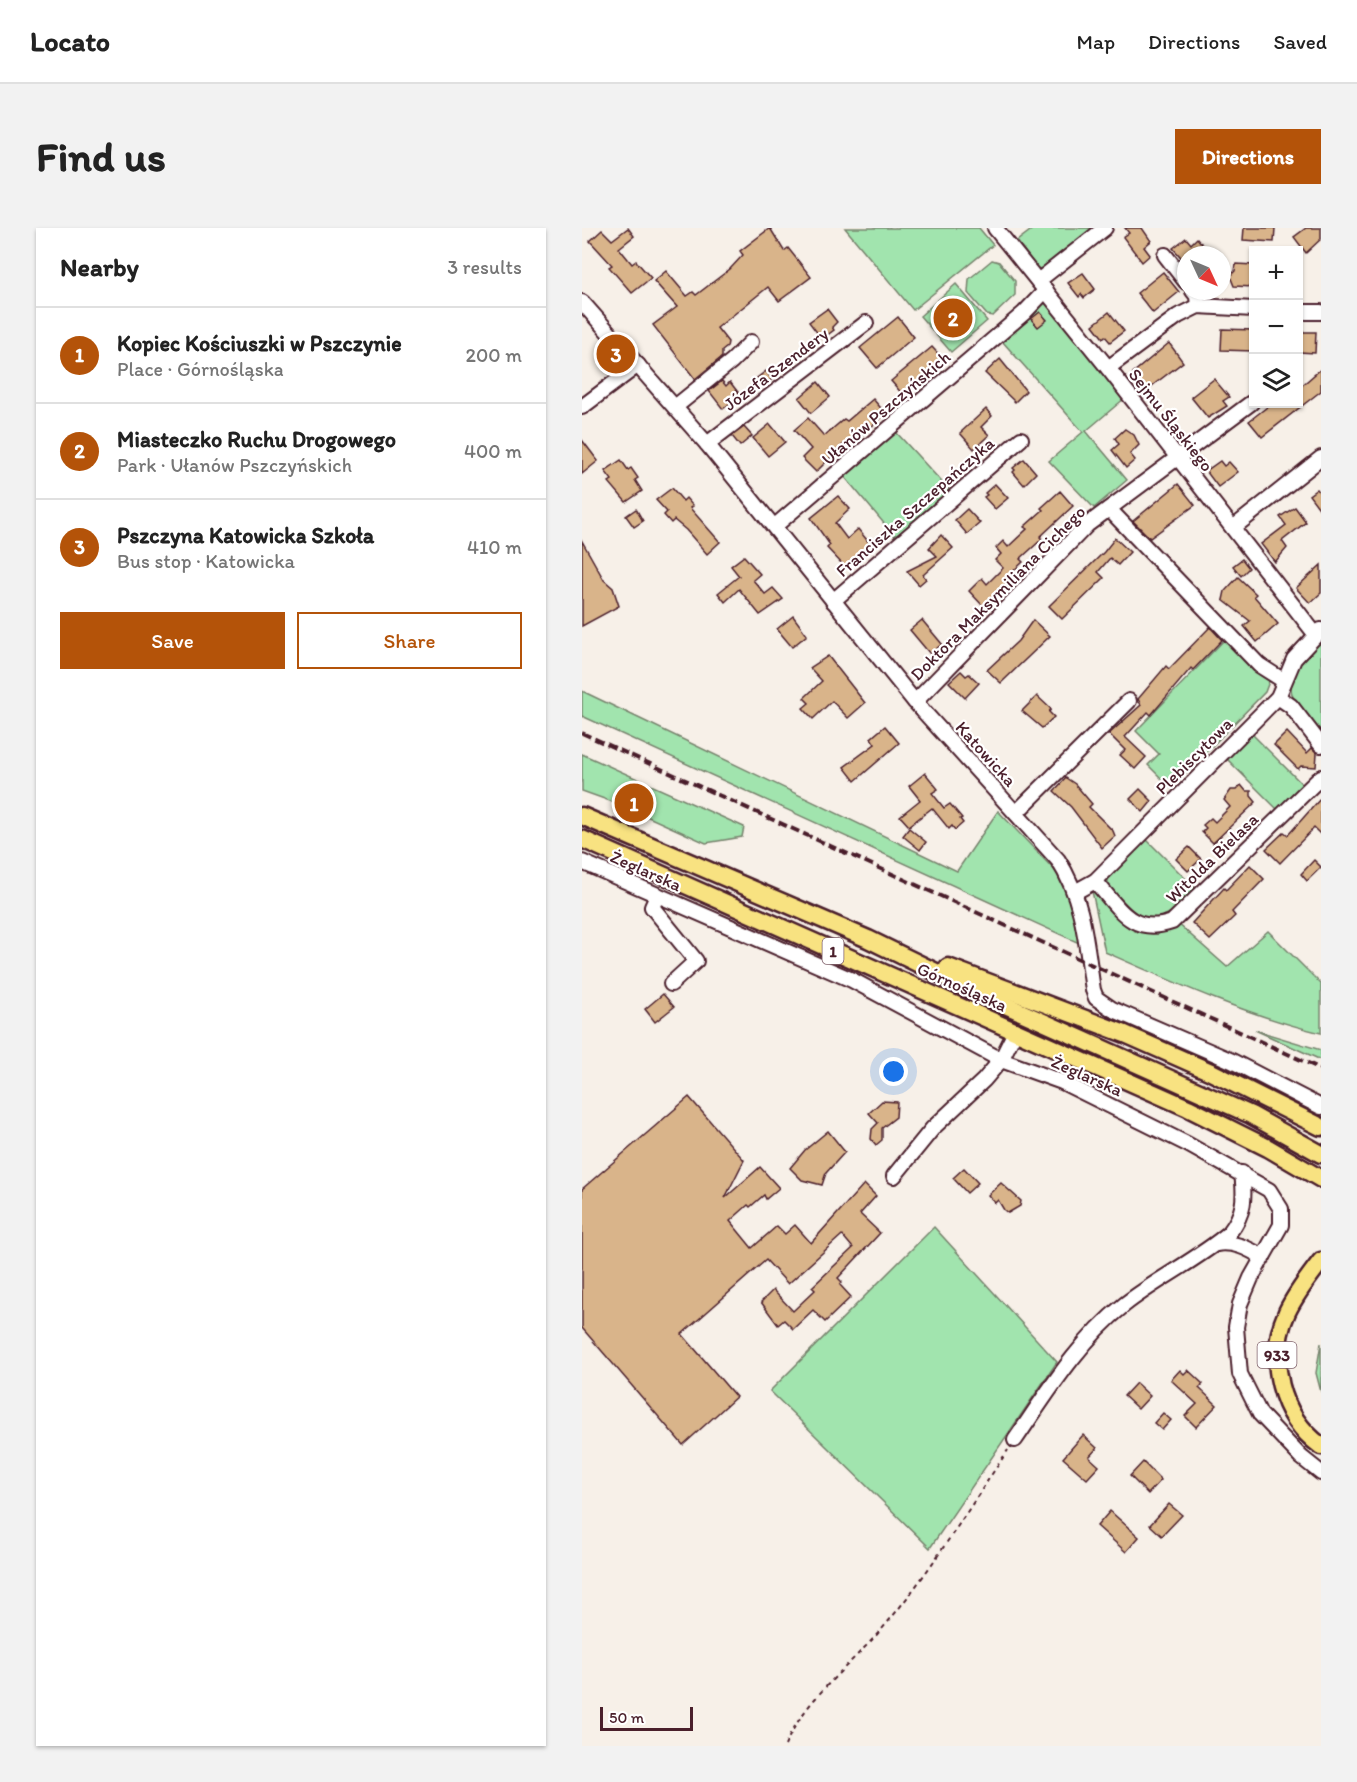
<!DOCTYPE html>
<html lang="en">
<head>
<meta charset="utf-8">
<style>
  :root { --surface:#fff; --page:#f2f2f2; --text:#222; --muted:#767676; --line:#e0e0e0; --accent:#b45309 }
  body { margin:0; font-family:Itim,sans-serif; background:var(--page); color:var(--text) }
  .controls { position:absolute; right:18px; top:18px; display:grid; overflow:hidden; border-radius:0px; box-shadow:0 2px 4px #0004 }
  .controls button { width:54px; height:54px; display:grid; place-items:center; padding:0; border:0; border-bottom:2px solid var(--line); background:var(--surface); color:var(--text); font:30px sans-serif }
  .compass { position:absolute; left:595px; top:18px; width:54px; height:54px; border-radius:50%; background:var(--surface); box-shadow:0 2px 4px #0004; rotate:134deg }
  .scale { position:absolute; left:18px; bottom:15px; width:93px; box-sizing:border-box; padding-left:6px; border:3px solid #4a1f2b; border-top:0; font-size:16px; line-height:21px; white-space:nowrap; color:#4a1f2b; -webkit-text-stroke:4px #fff; paint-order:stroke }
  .you { position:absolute; left:312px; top:844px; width:21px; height:21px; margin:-15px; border:4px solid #fff; border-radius:50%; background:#1a73e8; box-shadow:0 0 0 9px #1a73e833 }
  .badge { display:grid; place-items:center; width:39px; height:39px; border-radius:50%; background:var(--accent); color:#fff; font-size:20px; font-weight:700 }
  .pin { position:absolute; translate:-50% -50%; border:3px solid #fff; box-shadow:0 2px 6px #0006 }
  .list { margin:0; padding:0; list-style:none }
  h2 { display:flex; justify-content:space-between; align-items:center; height:78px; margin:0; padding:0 24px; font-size:26px }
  h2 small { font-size:20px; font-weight:400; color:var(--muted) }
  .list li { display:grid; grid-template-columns:39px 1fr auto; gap:18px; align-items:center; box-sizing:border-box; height:96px; padding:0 24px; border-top:2px solid var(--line) }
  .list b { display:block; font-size:22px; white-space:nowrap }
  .list p { margin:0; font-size:20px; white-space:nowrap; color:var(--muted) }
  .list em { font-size:20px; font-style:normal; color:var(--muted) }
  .actions { display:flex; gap:12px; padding:18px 24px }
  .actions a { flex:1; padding:14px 0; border:2px solid var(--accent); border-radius:0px; text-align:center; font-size:21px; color:var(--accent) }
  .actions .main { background:var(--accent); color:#fff }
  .icon { flex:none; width:33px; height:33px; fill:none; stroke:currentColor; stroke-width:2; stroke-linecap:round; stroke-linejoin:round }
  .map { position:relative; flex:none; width:739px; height:1518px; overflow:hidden; border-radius:0px }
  header { display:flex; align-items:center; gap:36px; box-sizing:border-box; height:84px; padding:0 30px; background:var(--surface); border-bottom:2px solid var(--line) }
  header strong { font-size:28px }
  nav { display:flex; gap:33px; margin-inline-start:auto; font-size:21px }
  .intro { display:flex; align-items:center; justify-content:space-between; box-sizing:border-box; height:144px; padding:0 36px }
  h1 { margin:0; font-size:42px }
  .button { padding:15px 27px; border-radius:0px; background:var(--accent); color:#fff; font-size:21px; font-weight:700 }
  main { display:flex; gap:36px; padding:0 36px }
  aside { flex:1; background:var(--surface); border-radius:0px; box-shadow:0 2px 4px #0004 }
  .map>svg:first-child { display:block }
</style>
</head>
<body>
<header>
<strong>Locato</strong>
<nav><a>Map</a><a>Directions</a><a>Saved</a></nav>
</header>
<div class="intro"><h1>Find us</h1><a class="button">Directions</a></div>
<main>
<aside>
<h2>Nearby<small>3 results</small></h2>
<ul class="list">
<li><span class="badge">1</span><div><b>Kopiec Kościuszki w Pszczynie</b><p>Place · Górnośląska</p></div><em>200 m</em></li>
<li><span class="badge">2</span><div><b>Miasteczko Ruchu Drogowego</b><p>Park · Ułanów Pszczyńskich</p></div><em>400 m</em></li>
<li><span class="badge">3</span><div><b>Pszczyna Katowicka Szkoła</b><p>Bus stop · Katowicka</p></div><em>410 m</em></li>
</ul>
<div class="actions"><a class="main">Save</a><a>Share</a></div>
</aside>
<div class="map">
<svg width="739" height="1518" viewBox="0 0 739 1518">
  <rect width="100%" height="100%" fill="#f7f0e8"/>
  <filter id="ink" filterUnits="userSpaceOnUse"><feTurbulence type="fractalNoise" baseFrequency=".0167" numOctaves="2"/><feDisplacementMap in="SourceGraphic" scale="12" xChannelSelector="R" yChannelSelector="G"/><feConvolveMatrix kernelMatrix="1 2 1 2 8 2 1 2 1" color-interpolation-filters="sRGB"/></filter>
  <g filter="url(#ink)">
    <!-- green -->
    <g fill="#a1e4ae" stroke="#76826c" stroke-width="1.5">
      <polygon points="263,0 397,0 411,17 331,82"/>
      <polygon points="452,0 511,0 461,42 455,40 435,13"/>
      <polygon points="410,32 417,34 433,53 433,67 411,88 405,87 386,65 387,51"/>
      <polygon points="374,56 405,93 369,124 338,88"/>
      <polygon points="461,70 468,75 543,170 504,203 545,252 512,280 467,233 501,204 420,113"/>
      <polygon points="313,203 369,264 316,312 262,248"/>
      <polygon points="645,409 688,451 683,464 589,560 566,537 577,526 554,503"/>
      <path d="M739 411V508C700 463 698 457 739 411Z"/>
      <polygon points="0,463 375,643 416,583 480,650 500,704 497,715 0,488"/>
      <polygon points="669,505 722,558 697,583 643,529"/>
      <polygon points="0,526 162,599 160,609 124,615 42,578 0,563"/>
      <path d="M563 610 614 661C596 681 582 695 553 691L526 660V647Z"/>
      <path d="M514 659 551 700 575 706 595 695 645 739 686 703 739 756V805C664 787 593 755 523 724L510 663Z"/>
      <polygon points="673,802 739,822 739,832"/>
      <polygon points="352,999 475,1134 348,1320 188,1163"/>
      <polygon points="739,1115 739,1164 734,1145"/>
    </g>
    <!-- building -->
    <g fill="#d9b48a" stroke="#4a1f2b" stroke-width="1.5">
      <polygon points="46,0 52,8 37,20 50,36 54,33 69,50 50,65 27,39 30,37 8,13 20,2 30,12"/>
      <polygon points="188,0 202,23 206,20 229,49 197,73 186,59 135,100 146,114 145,119 140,123 140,129 113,151 71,97 95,79 72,53 84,43 105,68 111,64 114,67 148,41 161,27 158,23"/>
      <polygon points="543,0 560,0 569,13 562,19 568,27 560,34 541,9 547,5"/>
      <polygon points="662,0 693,0 692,14 661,12"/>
      <polygon points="724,0 739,0 739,11 724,25 712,9"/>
      <polygon points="604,10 609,16 615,10 624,21 618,27 604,27 604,35 591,20"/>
      <polygon points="654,36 672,37 672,59 652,58 648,48 653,43"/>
      <polygon points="581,44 597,64 571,85 555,65"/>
      <polygon points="501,45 513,61 502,70 499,66 497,69 486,55"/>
      <polygon points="245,81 255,94 250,99 252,102 240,111 227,94"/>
      <polygon points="458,84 465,92 456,99 449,91"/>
      <polygon points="527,84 542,103 528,114 523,108 521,110 511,97"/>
      <polygon points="316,89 332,109 295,140 278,120"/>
      <polygon points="640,101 672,102 672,123 639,122"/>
      <polygon points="717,104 734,104 733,125 717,124"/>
      <polygon points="587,115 601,134 562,164 551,150 553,148 551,145"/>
      <polygon points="350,119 362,132 322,168 309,153"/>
      <polygon points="418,131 444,163 433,174 403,145"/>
      <polygon points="739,141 739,163 680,209 667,193 689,176 717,176 717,160"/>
      <polygon points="184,143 190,151 181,158 175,150"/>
      <polygon points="632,151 647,169 641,173 645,178 626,190 609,169"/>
      <polygon points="140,153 144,158 148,154 158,167 141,181 127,163"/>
      <polygon points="236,154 248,169 229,185 217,170"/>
      <polygon points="291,171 304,186 264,221 261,217 234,244 220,230 229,221 212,202 226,190 242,208 262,191 265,193"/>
      <polygon points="404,181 410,188 399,199 407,207 392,221 378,205"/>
      <polygon points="188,196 203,214 186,228 171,210"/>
      <polygon points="162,199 170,208 158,218 150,208"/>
      <polygon points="543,201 552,207 557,217 548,226 553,232 544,240 530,222 537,216 533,210"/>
      <polygon points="0,212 16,233 0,246"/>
      <polygon points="442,231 454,245 442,257 431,244 433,242 431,240"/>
      <polygon points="39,232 46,242 49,240 56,250 53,252 60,263 44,274 27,254 30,252 23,243"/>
      <polygon points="638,233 642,238 647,234 656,244 636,259 624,243"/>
      <polygon points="413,256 426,270 413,281 402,269 405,267 403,265"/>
      <polygon points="596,256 613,277 568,310 551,293"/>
      <polygon points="90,260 101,273 104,270 111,278 108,280 138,314 125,326 104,302 92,292 89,295 82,287 85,284 74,272"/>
      <polygon points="735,261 739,266 739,283 727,267"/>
      <polygon points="478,263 491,278 458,309 460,311 438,331 441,334 427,347 430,350 401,378 387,363 400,350 405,356 421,340 413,332 419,326 414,320 421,313 426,319 445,301 442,299 461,282 459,280"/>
      <polygon points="256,268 268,281 253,295 265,311 276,301 289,317 263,339 245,320 248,317 229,290"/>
      <polygon points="713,279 724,294 700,313 705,320 693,334 679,316 704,297 698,289"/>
      <polygon points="54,281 61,293 52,299 44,288"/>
      <polygon points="385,281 398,295 385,306 373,292"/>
      <polygon points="359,307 371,320 341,347 344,351 337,357 325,343 355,328 347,320"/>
      <polygon points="533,310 548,324 536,337 528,330 516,344 522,350 480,391 467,378 522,324"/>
      <polygon points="0,313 22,352 31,360 37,378 0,398"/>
      <polygon points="162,328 178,346 171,352 183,366 191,360 201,371 178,387 157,361 143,374 136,365 157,348 149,338"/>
      <polygon points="660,331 667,340 659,348 651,338"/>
      <polygon points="739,337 739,365 728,375 714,360"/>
      <polygon points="656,349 674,366 672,368 696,396 675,414 662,398 668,393 641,372 643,363"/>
      <polygon points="211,388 225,407 210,419 195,401"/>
      <polygon points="340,392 360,416 348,426 328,402"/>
      <polygon points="451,392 468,408 419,455 405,442 436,413"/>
      <polygon points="628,399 640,412 611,442 609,440 569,487 566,484 543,509 564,529 553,541 538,527 543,522 527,506 559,477 556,471 584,438 587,441"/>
      <polygon points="246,428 283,475 266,490 250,473 231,491 221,480 227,475 222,470 240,453 228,440"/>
      <polygon points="379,443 384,448 387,446 397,455 383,470 367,454"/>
      <polygon points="455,468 469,481 467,484 472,489 460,500 440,483"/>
      <polygon points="303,498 317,515 273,553 262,539 293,516 289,510"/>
      <polygon points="705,504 725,525 730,520 735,525 734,539 719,538 716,541 692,517"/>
      <polygon points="343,545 356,561 350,565 362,580 368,576 380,590 378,591 381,595 373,602 370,598 367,601 350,580 327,598 318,588 338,572 327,558"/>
      <polygon points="484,550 493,556 510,576 507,579 531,603 533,608 520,620 489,579 472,563"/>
      <polygon points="659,557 664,563 669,563 669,568 674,574 631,615 620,604 624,600 621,597 629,590 633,594 648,579 642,572 649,562 654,562"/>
      <polygon points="558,561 570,573 561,584 548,571"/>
      <polygon points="739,570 739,607 732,600 698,635 684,621 702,604 706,607"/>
      <polygon points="327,600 344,614 338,622 321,608"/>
      <polygon points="607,619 619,631 606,643 594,631"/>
      <polygon points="732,632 739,639 725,653 719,646"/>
      <polygon points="668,637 682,651 650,684 653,688 628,712 610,695 642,660 644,662"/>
      <polygon points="81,766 92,779 73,794 63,781"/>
      <polygon points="107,869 162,932 143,970 178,939 197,960 184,971 182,967 168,979 166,977 148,993 170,1020 195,998 203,1006 213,997 229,1015 282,956 294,968 278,986 298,1005 256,1050 260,1054 258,1057 269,1069 243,1094 231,1082 211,1101 202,1092 196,1097 179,1074 191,1062 211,1083 233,1062 230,1059 271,1020 260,1007 206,1056 184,1032 100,1106 154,1169 101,1217 0,1100 0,961"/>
      <polygon points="300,873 315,874 314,889 300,900 300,912 294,917 289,911 290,901 296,895 287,885"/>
      <polygon points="246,903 263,924 244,945 240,957 220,952 208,940 223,922"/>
      <polygon points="382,940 396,955 385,965 371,950"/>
      <polygon points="419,955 439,973 438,978 426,985 422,982 416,972 413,975 406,967"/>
      <polygon points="598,1142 602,1146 606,1142 621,1156 617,1160 635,1177 614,1199 603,1188 615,1176 589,1152"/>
      <polygon points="554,1155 568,1168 556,1181 542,1168"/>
      <polygon points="581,1185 589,1192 580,1202 572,1195"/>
      <polygon points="501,1207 515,1220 507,1229 517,1238 505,1251 481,1230"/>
      <polygon points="561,1234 579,1252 566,1266 548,1248"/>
      <polygon points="587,1276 600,1287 580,1308 568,1297"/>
      <polygon points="528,1283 557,1309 544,1324 515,1298"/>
    </g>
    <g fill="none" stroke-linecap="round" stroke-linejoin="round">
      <defs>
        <g id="minor">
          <polyline points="413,0 526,140 734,407"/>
          <polyline points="583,27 604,54"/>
          <polyline points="456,53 523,0"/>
          <polyline points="611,63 615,68 616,78"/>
          <path d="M0 74 125 216 333 474 476 632C502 672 504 716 511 762L514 770 530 781 650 833 739 879"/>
          <polyline points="716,84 739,84"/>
          <polyline points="526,140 596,88 616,78 672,81"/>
          <polyline points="0,179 56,137"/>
          <polyline points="93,179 150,133 169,114"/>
          <polyline points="125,216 284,95"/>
          <polyline points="527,281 677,437 702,453"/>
          <polyline points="193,298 442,85 464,62"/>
          <polyline points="651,300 739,230"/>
          <polyline points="251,373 439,211"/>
          <polyline points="696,469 709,478 739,517"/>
          <polyline points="333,474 505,297 669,175"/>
          <polyline points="434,585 547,473"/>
          <polyline points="0,634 270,752 419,832 480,854 605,916 687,962 699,981 699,997 669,1050 658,1076 654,1099 658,1146 678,1186 719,1229 739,1245"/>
          <path d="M513 653C537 680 550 708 590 694L739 549"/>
          <polyline points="493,664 513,653 696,469 712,431 739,402"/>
          <polyline points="75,668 70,679 114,733 89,756"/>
          <polyline points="312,948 351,900 402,852 419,832 433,804"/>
          <path d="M634 1016C652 1013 665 1020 681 1029"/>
          <path d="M433 1212C466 1164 496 1114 542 1077 575 1051 615 1032 647 1005 663 985 663 969 660 945"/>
        </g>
        <g id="major">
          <polyline points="0,588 286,711 401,767 669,887 739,926"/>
          <polyline points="0,611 606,880 686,920 739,951"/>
          <polyline points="366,739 543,806 629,844 739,899"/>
          <path d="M739 1033C727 1049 714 1065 705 1084 684 1131 698 1188 739 1218"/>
        </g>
      </defs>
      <!-- minor casing -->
      <use href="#minor" stroke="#4a1f2b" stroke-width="18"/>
      <!-- major casing -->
      <use href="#major" stroke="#4a1f2b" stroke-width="21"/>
      <!-- path -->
      <path stroke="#4a1f2b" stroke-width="2" stroke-dasharray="4.5 4.5" stroke-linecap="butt" d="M203 1518C223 1469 272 1435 305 1395 350 1341 387 1280 426 1222"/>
      <!-- minor -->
      <use href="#minor" stroke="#fff" stroke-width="14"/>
      <!-- major -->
      <use href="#major" stroke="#f8e281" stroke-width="16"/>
      <!-- rail -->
      <polyline stroke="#4a1f2b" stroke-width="4" stroke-dasharray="9 4.5" stroke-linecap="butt" points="0,505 739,841"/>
    </g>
  </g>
  <g text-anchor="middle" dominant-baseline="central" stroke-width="4.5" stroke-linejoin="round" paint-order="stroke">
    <!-- shield labels -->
    <g fill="#fff" stroke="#80626b" stroke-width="1.5">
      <rect x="240.5" y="710" width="21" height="26" rx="4.5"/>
      <rect x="675.5" y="1114" width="39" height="26" rx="4.5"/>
    </g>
    <g font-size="16" font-weight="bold" fill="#4a1f2b">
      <text x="251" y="723">1</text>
      <text x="695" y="1127">933</text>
    </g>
    <!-- street labels -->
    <g font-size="18" fill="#4a1f2b" stroke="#fff">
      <text transform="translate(194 141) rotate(-37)">Józefa Szendery</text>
      <text transform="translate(304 180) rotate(-41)">Ułanów Pszczyńskich</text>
      <text transform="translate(589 192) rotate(52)">Sejmu Śląskiego</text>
      <text transform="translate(333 279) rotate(-41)">Franciszka Szczepańczyka</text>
      <text transform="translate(416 365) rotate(-45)">Doktora Maksymiliana Cichego</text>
      <text transform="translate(404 526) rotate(48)">Katowicka</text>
      <text transform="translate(612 528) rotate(-45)">Plebiscytowa</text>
      <text transform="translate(630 630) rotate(-44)">Witolda Bielasa</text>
      <text transform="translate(64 643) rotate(24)">Żeglarska</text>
      <text transform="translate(380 759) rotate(24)">Górnośląska</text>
      <text transform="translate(505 848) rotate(24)">Żeglarska</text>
    </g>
  </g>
</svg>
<div class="controls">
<button>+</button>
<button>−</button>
<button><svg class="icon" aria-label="layers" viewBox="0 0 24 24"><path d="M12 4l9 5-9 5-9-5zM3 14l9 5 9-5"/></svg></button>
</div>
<svg class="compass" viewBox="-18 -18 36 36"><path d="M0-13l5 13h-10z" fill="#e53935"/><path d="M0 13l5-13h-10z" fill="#767676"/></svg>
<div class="scale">50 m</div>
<div class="you"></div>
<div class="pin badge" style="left:52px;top:575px">1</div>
<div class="pin badge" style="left:371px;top:90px">2</div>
<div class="pin badge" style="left:34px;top:126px">3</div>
</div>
</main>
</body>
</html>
